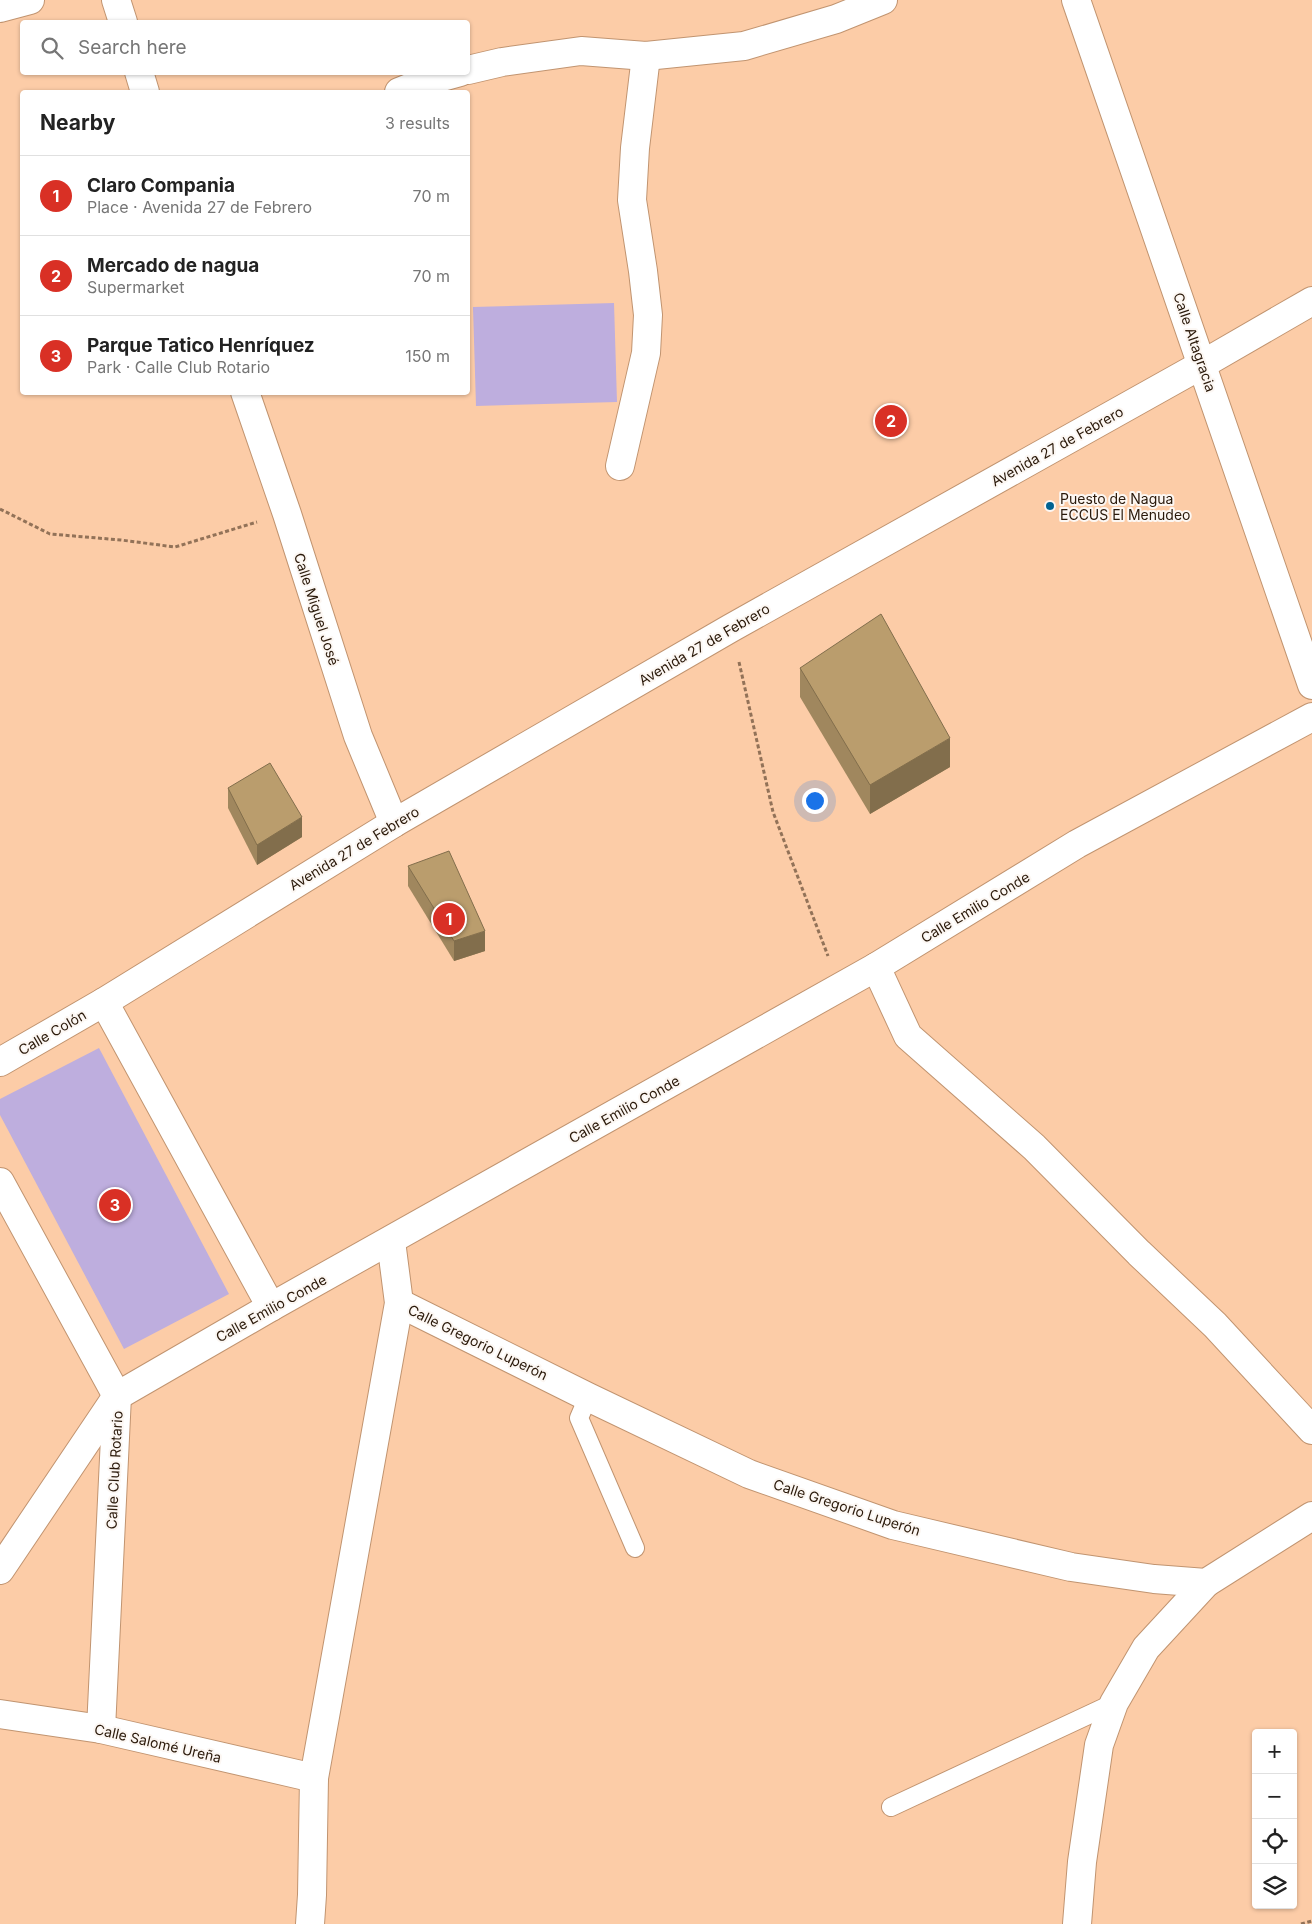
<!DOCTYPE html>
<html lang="en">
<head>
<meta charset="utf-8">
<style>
  :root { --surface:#fff; --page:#f2f2f2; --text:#222; --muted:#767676; --line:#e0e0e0; --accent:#d93025 }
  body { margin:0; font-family:Inter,sans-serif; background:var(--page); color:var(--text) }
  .controls { position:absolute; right:15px; bottom:15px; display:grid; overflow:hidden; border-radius:5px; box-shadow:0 1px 4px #0004 }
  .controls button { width:45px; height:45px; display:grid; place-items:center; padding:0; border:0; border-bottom:1px solid var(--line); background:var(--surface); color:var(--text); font:25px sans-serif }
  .you { position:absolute; left:814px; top:800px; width:18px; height:18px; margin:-12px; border:4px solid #fff; border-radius:50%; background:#1a73e8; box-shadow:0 0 0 8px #1a73e833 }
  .badge { display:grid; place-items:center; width:32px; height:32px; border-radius:50%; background:var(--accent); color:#fff; font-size:16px; font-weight:700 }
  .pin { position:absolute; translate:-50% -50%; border:2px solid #fff; box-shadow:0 1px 5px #0006 }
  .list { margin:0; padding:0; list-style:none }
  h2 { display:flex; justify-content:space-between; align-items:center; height:65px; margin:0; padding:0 20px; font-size:21px }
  h2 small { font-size:16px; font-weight:400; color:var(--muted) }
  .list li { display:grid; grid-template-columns:32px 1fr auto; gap:15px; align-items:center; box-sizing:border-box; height:80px; padding:0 20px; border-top:1px solid var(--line) }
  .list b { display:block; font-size:19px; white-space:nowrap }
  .list p { margin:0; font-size:16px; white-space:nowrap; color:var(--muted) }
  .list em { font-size:16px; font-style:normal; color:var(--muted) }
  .icon { flex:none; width:28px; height:28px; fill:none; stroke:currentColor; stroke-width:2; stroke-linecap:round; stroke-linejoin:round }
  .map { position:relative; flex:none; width:1312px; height:1924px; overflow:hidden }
  .search { position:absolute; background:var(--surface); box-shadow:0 1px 4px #0004; left:20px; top:20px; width:450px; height:55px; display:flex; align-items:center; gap:12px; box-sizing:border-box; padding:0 18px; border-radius:5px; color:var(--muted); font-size:19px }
  .panel { position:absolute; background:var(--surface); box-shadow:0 1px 4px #0004; left:20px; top:90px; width:450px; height:305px; border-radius:5px }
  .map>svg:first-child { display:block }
</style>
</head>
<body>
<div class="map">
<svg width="1312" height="1924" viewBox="0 0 1312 1924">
  <rect width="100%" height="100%" fill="#fccca7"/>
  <!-- green -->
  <g fill="#beaede">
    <polygon points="614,303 617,402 476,406 473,307"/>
    <polygon points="99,1048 229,1294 124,1349 0,1115 0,1099"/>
  </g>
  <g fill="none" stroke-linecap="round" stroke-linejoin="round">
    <defs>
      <g id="service">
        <polyline points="588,1397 579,1418 635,1548"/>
        <polyline points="891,1807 1114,1703"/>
      </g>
      <g id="minor">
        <polyline points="116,0 123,22"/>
        <polyline points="1076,0 1312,685"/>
        <polyline points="0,8 30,0"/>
        <polyline points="468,70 502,62 581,51 646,56 744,46 836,19 883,0"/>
        <polyline points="139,72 145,92"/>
        <polyline points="399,92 424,82 460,72"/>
        <polyline points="245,392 287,514 358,736 394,823"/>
        <polyline points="620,466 646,353 648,315 643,271 632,200 635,148 646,56"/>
        <polyline points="876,967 908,1036 1034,1147 1139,1253 1215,1325 1312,1430"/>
        <polyline points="104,1002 271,1307"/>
        <polyline points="0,1182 117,1396 101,1729"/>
        <polyline points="399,1303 588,1397 749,1474 893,1525 1071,1567 1154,1579 1206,1583 1312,1516"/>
        <polyline points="0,1570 117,1396 271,1307 876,967 1077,844 1312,717"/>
        <polyline points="0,1714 101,1729 314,1778"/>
        <polyline points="310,1924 312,1895 314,1778 399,1303 391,1241"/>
        <polyline points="1077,1924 1082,1862 1099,1745 1114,1703 1146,1648 1206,1583"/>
      </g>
      <polyline id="tertiary" points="0,1062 104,1002 394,823 731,628 1203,364 1312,301"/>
    </defs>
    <!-- service casing -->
    <use href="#service" stroke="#c19470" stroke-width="20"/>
    <!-- minor casing -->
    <use href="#minor" stroke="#c19470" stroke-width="30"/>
    <!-- tertiary casing -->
    <use href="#tertiary" stroke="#c19470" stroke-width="30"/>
    <!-- path -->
    <g stroke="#927258" stroke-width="3" stroke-dasharray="4 2.5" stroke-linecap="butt">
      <polyline points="0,509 50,534 121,540 175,547 257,522"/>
      <polyline points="739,662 773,812 828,956"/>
      <polyline points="1301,1924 1312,1921"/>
    </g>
    <!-- service -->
    <use href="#service" stroke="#fff" stroke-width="18"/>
    <!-- minor -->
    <use href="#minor" stroke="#fff" stroke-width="28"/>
    <!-- tertiary -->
    <use href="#tertiary" stroke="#fff" stroke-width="28"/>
  </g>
  <!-- wall -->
  <g fill="#a0875e">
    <polygon points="800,668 950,767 870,814 800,697"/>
    <polygon points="228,788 302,837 257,865 228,808"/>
    <polygon points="408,866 485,951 454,961 408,886"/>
  </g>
  <!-- shaded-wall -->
  <g fill="#826e4c">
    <polygon points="950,738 950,767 870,814 870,785"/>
    <polygon points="302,817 302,837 257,865 257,845"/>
    <polygon points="485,931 485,951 454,961 454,941"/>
  </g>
  <!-- building -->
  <g fill="#ba9d6d" stroke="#826e4c">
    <polygon points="881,614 950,738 870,785 800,668"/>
    <polygon points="270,763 302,817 257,845 228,788"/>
    <polygon points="449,851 485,931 454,941 408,866"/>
  </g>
  <!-- markers -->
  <circle fill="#016392" stroke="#fcf7f3" stroke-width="2" cx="1050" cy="506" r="5"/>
  <g text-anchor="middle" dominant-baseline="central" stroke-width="4" stroke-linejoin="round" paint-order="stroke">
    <!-- street labels -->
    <g font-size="14" fill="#2a190a" stroke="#fcf7f3">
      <text transform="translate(1195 342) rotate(71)">Calle Altagracia</text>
      <text transform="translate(1057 446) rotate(-29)">Avenida 27 de Febrero</text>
      <text transform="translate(317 609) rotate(72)">Calle Miguel José</text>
      <text transform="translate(704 644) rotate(-30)">Avenida 27 de Febrero</text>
      <text transform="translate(354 848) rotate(-31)">Avenida 27 de Febrero</text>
      <text transform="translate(975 907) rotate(-31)">Calle Emilio Conde</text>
      <text transform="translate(52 1032) rotate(-30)">Calle Colón</text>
      <text transform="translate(624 1109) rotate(-29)">Calle Emilio Conde</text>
      <text transform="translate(271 1308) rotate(-29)">Calle Emilio Conde</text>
      <text transform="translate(478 1342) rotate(26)">Calle Gregorio Luperón</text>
      <text transform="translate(114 1470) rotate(-87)">Calle Club Rotario</text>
      <text transform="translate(847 1507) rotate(18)">Calle Gregorio Luperón</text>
      <text transform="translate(158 1743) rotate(13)">Calle Salomé Ureña</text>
    </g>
    <!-- poi labels -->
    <g font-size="14" fill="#2a190a" stroke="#fcf7f3" text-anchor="start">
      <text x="1060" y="498">Puesto de Nagua<tspan x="1060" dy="16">ECCUS El Menudeo</tspan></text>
    </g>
  </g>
</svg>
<div class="controls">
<button>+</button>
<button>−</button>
<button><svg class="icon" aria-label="locate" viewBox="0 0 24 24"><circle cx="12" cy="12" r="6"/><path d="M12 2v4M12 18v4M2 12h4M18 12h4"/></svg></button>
<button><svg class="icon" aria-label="layers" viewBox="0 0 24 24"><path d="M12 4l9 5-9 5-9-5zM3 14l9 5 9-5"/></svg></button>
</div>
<div class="you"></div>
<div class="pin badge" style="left:449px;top:919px">1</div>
<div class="pin badge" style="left:891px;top:421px">2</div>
<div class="pin badge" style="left:115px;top:1205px">3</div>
<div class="search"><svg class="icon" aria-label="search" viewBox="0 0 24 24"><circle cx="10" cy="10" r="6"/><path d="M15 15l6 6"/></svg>Search here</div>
<section class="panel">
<h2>Nearby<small>3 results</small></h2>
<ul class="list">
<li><span class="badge">1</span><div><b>Claro Compania</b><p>Place · Avenida 27 de Febrero</p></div><em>70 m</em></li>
<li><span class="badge">2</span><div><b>Mercado de nagua</b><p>Supermarket</p></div><em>70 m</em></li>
<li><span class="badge">3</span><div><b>Parque Tatico Henríquez</b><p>Park · Calle Club Rotario</p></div><em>150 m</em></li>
</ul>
</section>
</div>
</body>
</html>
